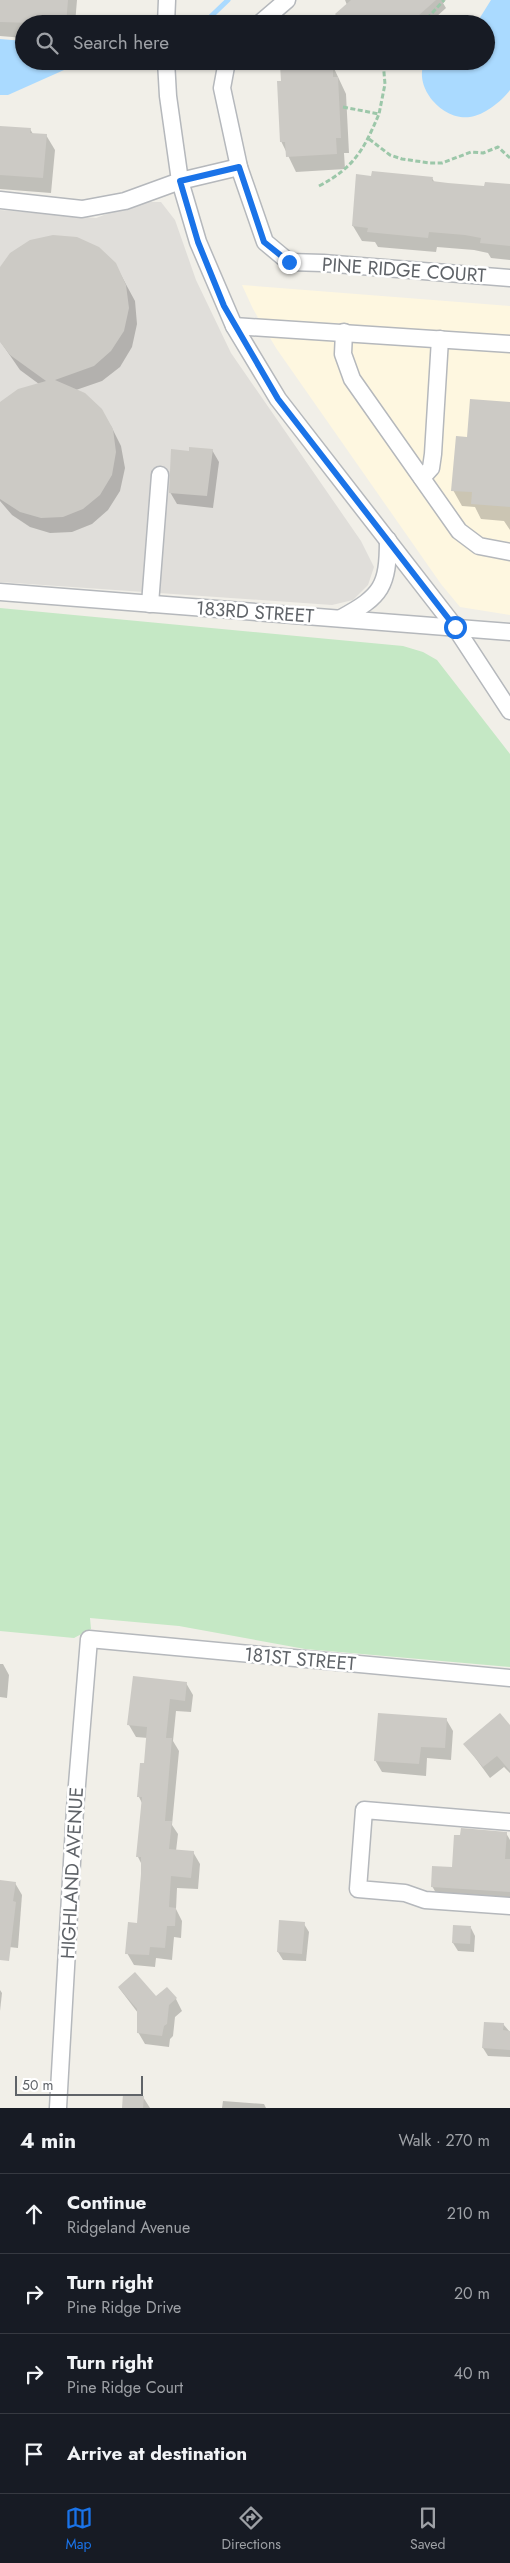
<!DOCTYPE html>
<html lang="en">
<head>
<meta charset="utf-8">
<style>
  :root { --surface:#171b24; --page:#20242c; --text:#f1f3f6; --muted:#9ea1a6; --line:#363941; --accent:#1a73e8 }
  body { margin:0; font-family:Jost,sans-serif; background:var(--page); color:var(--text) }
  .scale { position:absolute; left:15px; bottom:12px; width:128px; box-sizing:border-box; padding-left:5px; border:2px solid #5f6368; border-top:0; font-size:14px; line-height:18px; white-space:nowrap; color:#5f6368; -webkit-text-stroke:4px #fff; paint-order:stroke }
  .stop { position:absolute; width:15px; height:15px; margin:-11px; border:4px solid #1a73e8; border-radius:50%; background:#fff }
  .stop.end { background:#1a73e8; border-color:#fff; box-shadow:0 1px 5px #0008 }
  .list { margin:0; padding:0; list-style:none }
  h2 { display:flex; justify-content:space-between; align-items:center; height:65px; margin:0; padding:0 20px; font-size:21px }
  h2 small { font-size:16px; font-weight:400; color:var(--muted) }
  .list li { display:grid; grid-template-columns:32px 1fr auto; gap:15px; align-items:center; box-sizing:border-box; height:80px; padding:0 20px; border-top:1px solid var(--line) }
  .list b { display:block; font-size:19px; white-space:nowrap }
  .list p { margin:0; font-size:16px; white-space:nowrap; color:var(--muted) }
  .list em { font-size:16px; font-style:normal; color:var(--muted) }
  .icon { flex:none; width:28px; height:28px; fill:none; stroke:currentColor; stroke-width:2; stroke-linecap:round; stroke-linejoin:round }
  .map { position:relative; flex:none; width:510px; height:2108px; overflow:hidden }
  .search { position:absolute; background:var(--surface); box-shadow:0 1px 4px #0004; left:15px; right:15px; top:15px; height:55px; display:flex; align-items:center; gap:12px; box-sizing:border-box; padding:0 18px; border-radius:28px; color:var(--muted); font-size:19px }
  .sheet { height:385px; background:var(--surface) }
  nav { display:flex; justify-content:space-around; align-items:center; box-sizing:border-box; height:70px; border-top:1px solid var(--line); background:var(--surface); font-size:14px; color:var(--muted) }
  nav a { display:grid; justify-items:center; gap:2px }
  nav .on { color:var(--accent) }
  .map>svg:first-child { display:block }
</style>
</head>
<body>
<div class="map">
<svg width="510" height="2108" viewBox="0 0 510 2108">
  <rect width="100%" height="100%" fill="#f1efe8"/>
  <!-- commercial -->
  <polygon fill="#fef7e0" points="242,285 510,306 510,615 460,607 441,584 276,348 253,309"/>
  <!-- industrial -->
  <polygon fill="#e0deda" points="139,202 161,202 175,220 196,280 231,353 361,541 374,567 368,585 353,600 332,605 0,582 0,210 96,218"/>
  <!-- green -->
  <polygon fill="#c5e8c5" points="0,608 403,646 423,652 437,660 510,754 510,1667 305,1649 179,1626 90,1618 91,1629 74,1638 0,1631"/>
  <!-- water -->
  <g fill="#aadaff">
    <path d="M491 0H510V90C501 102 484 115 470 117 443 121 412 87 425 61H486V24H476Z"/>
    <polygon points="0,39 24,41 24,61 121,61 120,64 105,70 64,70 8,95 0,95"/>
  </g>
  <!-- shadow -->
  <g fill="#0003">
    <polygon points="0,0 77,0 75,24 24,24 24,38 0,36"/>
    <polygon points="345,0 446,0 443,3 446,8 435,18 438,21 435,24 342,24 337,14 347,5"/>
    <polygon points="373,61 385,61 378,67"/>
    <polygon points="332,64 346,94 349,153 344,153 345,169 296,172 281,141 283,82"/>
    <polygon points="0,127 30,129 33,134 46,135 55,150 51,193 0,189"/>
    <polygon points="432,178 435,183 486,188 510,185 510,260 491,258 488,253 474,250 437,247 436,252 378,247 375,242 362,241 353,226"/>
    <polygon points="115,264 135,301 137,324 132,347 120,367 102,381 76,390 111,426 121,446 125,468 120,491 108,510 92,524 72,532 50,533 30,527 12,515 0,501 0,403 39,384 20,370 0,341 0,269"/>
    <polygon points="510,403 510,530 504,521 481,519 475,507 462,506 453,490 468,438"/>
    <polygon points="212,450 219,462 213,508 177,504 170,492 190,452"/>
    <polygon points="0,1664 3,1664 9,1675 7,1698 0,1697"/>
    <polygon points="186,1683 193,1695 191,1712 176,1711 173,1741 179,1751 172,1825 178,1834 176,1851 193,1852 200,1864 198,1889 177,1888 176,1909 182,1921 181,1938 174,1937 172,1960 156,1958 155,1967 134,1965 127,1953 138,1924 142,1865 138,1857 142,1803 139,1797 146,1765 148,1738 136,1737 129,1725"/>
    <polygon points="446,1719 453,1731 451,1760 427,1758 426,1776 382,1772 375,1760"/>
    <polygon points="510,1727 510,1773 504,1767 490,1778 465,1744"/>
    <polygon points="506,1833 510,1840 510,1903 439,1898 432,1886 453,1868"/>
    <polygon points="0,1881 15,1883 22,1895 18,1948 0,1946"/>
    <polygon points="304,1924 309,1932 306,1961 283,1960 278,1952"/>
    <polygon points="471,1928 475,1936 474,1952 458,1951 453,1943"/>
    <polygon points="119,1988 156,1998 176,1999 182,2011 175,2017 173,2036 170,2039 169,2047 145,2044 138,2032 138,2013"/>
    <polygon points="0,1990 2,1993 0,2011"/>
    <polygon points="503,2024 510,2032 510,2057 488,2056 483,2048"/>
    <polygon points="143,2097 150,2108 123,2108"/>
    <polygon points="223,2101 264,2104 266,2108 222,2108"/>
  </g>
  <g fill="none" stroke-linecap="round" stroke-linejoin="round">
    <!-- stream -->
    <polyline stroke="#aadaff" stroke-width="5" points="203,24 228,0"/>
  </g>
  <!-- building -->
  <g fill="#cccac5">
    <polygon points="0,0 68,0 66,24 0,22"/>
    <polygon points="351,0 436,0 409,24 344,24 335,14"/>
    <polygon points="333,63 333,77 338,77 341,138 336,138 337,154 286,157 285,142 280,142 277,81 281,81 280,65"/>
    <polygon points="0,126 31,128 30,133 47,134 43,178 0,175"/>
    <polygon points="372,171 433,177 432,181 448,183 484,186 485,182 510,184 510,246 480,243 481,238 465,235 429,232 428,238 367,232 368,228 352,226 356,174 371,176"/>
    <polygon points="53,235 77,237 99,247 116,263 126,285 129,308 124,331 111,351 94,366 55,380 85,393 102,409 113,429 116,452 112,475 100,495 83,509 63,517 41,518 20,512 0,499 0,402 18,389 46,381 10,355 0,342 0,267 10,253 30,240"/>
    <polygon points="470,399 510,402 510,507 471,504 472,492 451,491 456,436 467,437"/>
    <polygon points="189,447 213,449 207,496 169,493 171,449 189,451"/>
    <polygon points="133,1676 187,1682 185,1701 170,1699 166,1738 172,1738 165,1821 172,1821 169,1849 194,1851 191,1878 171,1876 169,1907 176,1908 175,1926 167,1926 165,1948 150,1947 149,1955 125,1954 128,1922 137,1923 141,1874 141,1857 136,1857 142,1797 137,1797 140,1763 144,1763 147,1727 127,1725"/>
    <polygon points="378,1713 447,1718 445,1748 421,1747 419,1764 374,1761"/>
    <polygon points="500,1713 510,1725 510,1771 497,1756 483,1767 463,1744"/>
    <polygon points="461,1828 507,1832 505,1859 510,1859 510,1892 431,1887 432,1866 452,1867 454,1835 460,1835"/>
    <polygon points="0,1880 16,1882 13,1901 16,1902 9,1961 0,1960"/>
    <polygon points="279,1920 305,1922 302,1954 277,1952"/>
    <polygon points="453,1925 471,1926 470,1944 452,1943"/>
    <polygon points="135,1972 156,1996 167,1987 177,1998 169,2005 167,2024 164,2026 162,2036 137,2033 137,2009 118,1987"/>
    <polygon points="484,2022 504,2023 503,2030 510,2031 510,2050 482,2048"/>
    <polygon points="123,2094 144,2096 143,2108 122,2108"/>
  </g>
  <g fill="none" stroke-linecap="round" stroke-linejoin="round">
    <defs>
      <g id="minor">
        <polyline points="166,24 167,0"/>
        <polyline points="259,24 287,0"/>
        <polyline points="166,61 168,96 180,181 198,242 234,326 278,399 455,627 510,711"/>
        <polyline points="227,61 222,88 239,167 265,242 289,262 323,263 510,278"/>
        <polyline points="0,200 82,209 125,201 180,181 239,167"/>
        <polyline points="234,326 510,344"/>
        <polyline points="344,332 343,354 352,379 459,531 479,546 510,552"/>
        <polyline points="422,478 431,468 433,454 440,339"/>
        <polyline points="0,592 510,632"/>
        <polyline points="150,604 160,475"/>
        <path d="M341 618C382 596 388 586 388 540"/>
        <polyline points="510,1822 364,1810 358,1889 405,1893 425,1900 510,1906"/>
        <polyline points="58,2108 75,1809 89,1639 510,1678"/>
      </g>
    </defs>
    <!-- minor casing -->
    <use href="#minor" stroke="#b5b8bc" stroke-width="19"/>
    <!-- path -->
    <g stroke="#9cc7a9" stroke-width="3" stroke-dasharray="5 2.5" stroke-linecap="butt">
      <polyline points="422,24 444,0"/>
      <polyline points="348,61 359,63 365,61"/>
      <polyline points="343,107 379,114 385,84 383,61"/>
      <polyline points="369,139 390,155 402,159 430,163 442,163 471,152 483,153 498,147 510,158"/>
      <path d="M319 186C355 167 364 149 379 114"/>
    </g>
    <!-- minor -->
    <use href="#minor" stroke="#fff" stroke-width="16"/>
  </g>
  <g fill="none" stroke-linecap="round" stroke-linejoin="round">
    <!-- route -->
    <polyline stroke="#1a73e8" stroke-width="6" points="289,262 264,242 239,167 180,181 198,242 224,306 278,399 455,627"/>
  </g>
  <g text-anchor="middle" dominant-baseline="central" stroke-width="5" stroke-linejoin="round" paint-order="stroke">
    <!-- street labels -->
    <g font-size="19" fill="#5f6368" stroke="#fff">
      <text transform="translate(404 270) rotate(4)">PINE RIDGE COURT</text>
      <text transform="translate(255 612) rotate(4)">183RD STREET</text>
      <text transform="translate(300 1659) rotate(5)">181ST STREET</text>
      <text transform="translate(72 1873) rotate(-87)">HIGHLAND AVENUE</text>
    </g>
  </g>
</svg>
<div class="scale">50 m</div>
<div class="stop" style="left:455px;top:627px"></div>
<div class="stop end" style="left:289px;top:262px"></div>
<div class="search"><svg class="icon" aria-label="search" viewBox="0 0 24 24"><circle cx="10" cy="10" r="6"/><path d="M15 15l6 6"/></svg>Search here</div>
</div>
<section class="sheet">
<h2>4 min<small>Walk · 270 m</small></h2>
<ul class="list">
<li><svg class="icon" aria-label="ahead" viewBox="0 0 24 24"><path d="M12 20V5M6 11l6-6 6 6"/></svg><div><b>Continue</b><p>Ridgeland Avenue</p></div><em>210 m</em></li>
<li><svg class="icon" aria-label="right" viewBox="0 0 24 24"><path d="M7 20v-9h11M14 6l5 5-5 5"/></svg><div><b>Turn right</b><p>Pine Ridge Drive</p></div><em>20 m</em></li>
<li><svg class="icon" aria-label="right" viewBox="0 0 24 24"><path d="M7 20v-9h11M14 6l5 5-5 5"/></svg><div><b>Turn right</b><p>Pine Ridge Court</p></div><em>40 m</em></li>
<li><svg class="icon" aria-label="arrive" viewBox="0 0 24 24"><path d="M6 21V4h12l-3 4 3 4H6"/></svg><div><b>Arrive at destination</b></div></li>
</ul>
</section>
<nav>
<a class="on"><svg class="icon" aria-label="map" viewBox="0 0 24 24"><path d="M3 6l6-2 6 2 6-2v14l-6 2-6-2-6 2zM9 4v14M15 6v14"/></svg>Map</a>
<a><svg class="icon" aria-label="directions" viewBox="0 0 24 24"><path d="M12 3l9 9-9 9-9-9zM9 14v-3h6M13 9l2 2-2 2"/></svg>Directions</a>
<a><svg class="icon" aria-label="saved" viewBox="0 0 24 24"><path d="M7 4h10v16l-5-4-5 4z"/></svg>Saved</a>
</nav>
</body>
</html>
